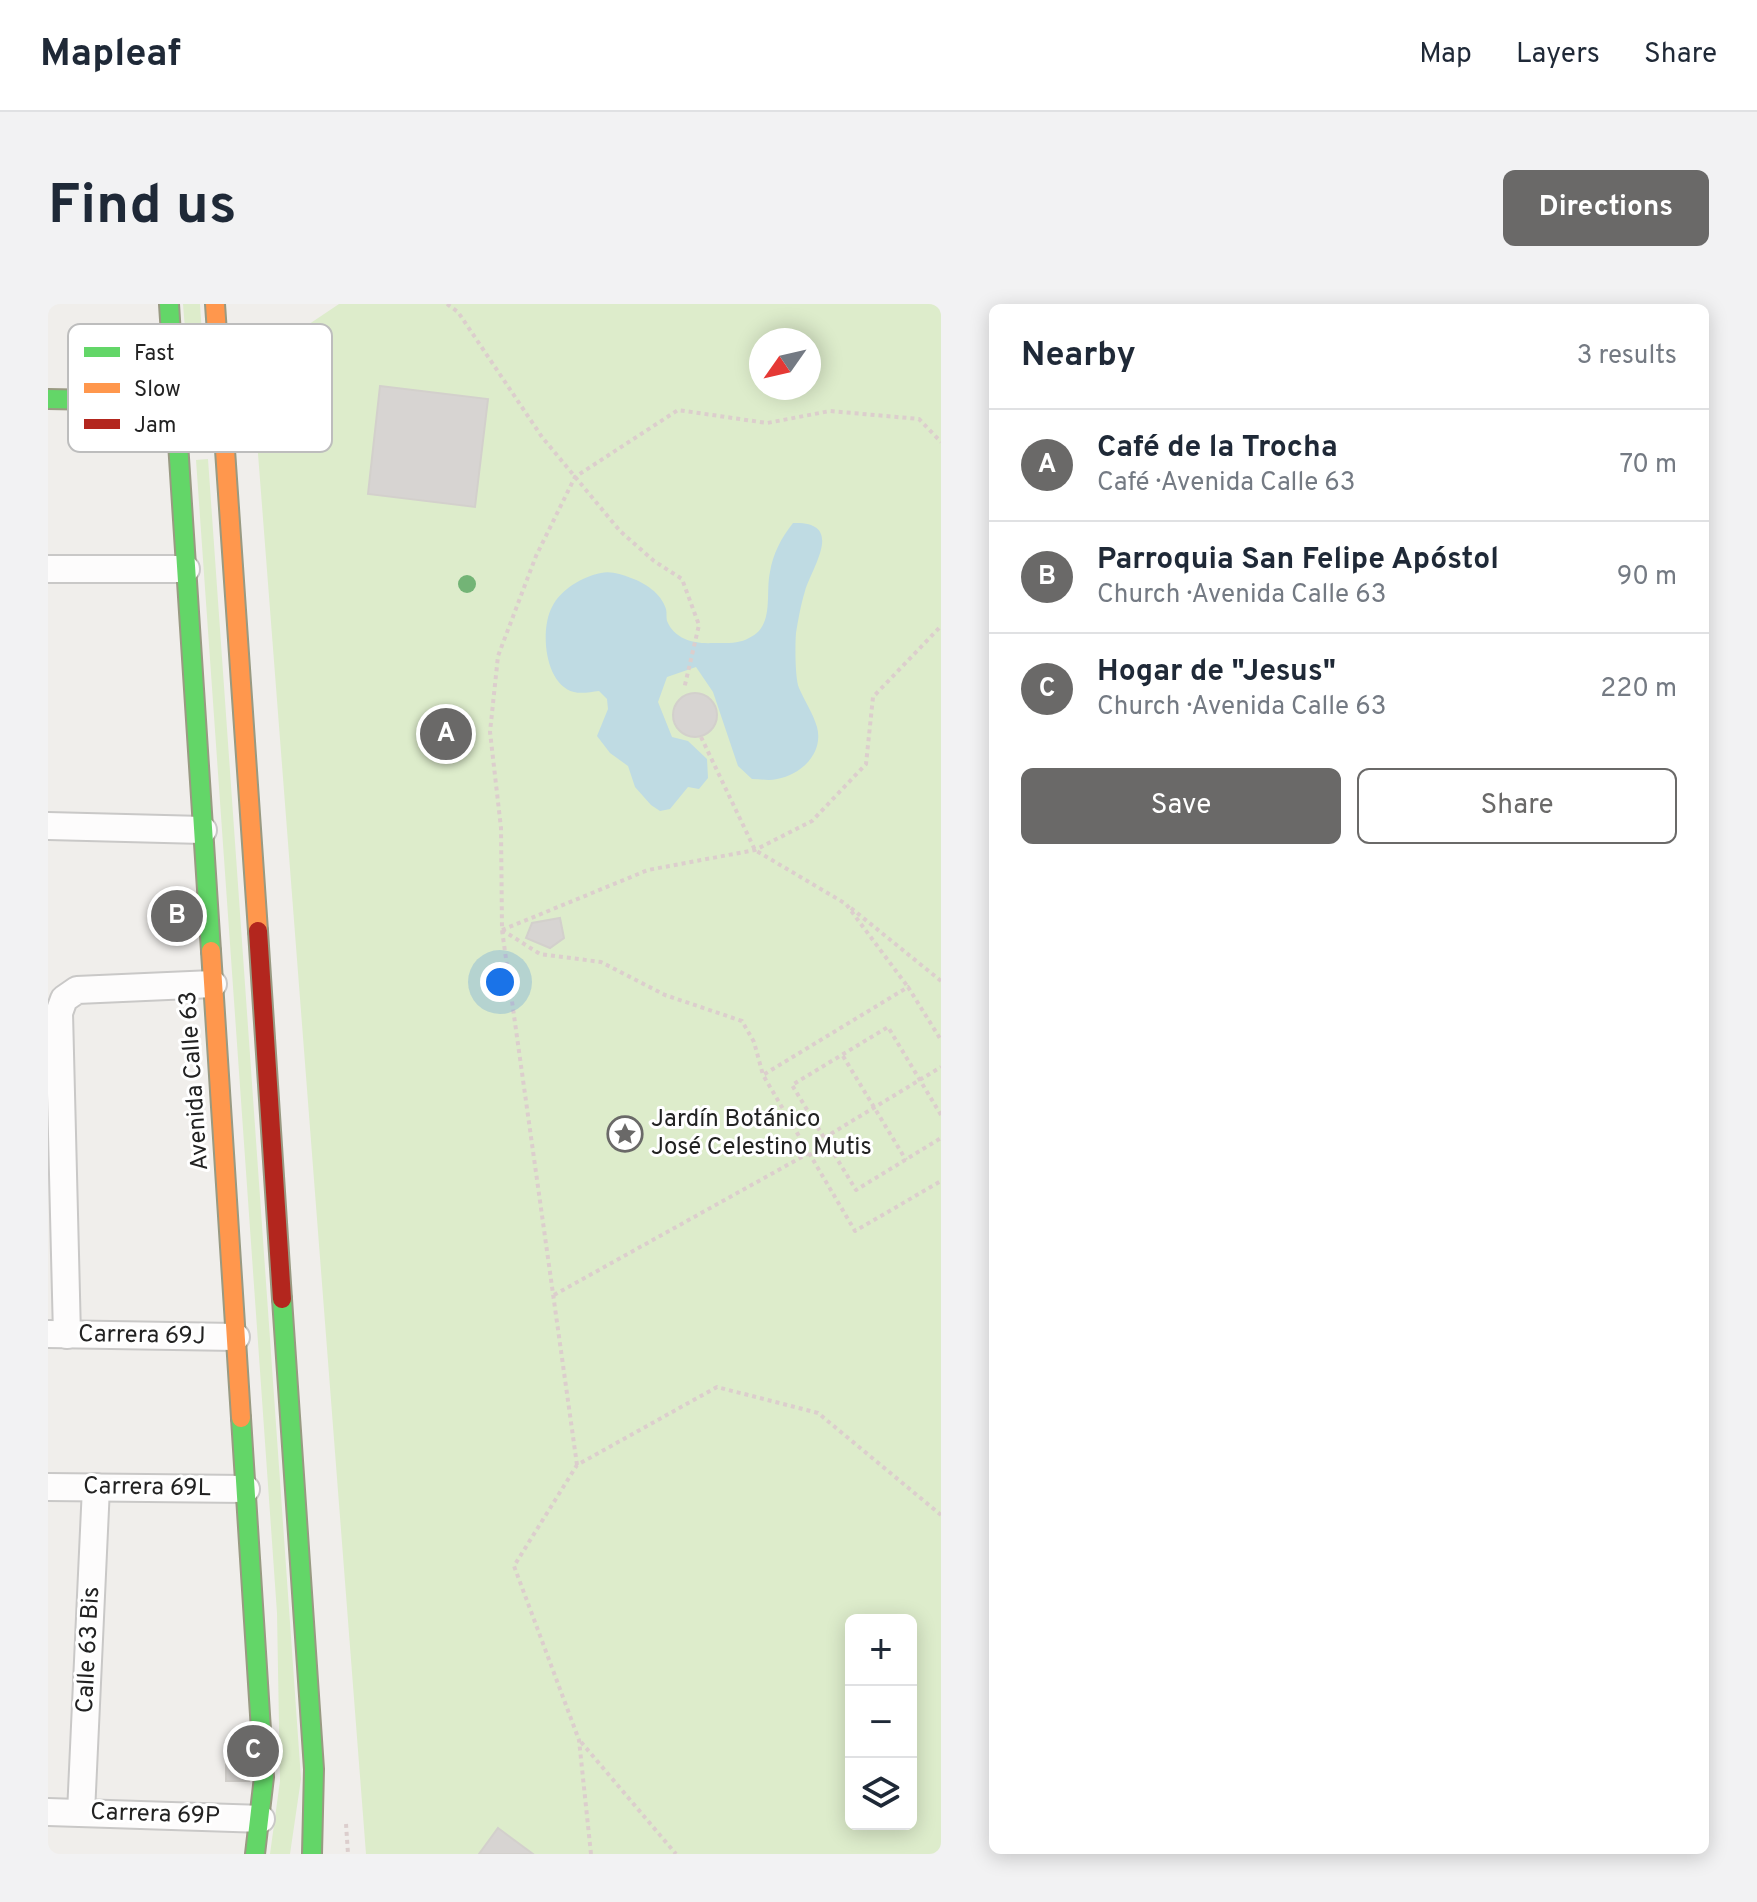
<!DOCTYPE html>
<html lang="en">
<head>
<meta charset="utf-8">
<style>
  :root { --surface:#fff; --page:#f2f2f3; --text:#1f2937; --muted:#747a83; --line:#e0e1e3; --accent:#6a6968 }
  body { margin:0; font-family:Overpass,sans-serif; background:var(--page); color:var(--text) }
  .controls { position:absolute; right:24px; bottom:24px; display:grid; overflow:hidden; border-radius:12px; box-shadow:0 4px 20px #0003 }
  .controls button { width:72px; height:72px; display:grid; place-items:center; padding:0; border:0; border-bottom:2px solid var(--line); background:var(--surface); color:var(--text); font:40px sans-serif }
  .compass { position:absolute; left:701px; top:24px; width:72px; height:72px; border-radius:50%; background:var(--surface); box-shadow:0 4px 20px #0003; rotate:236deg }
  .you { position:absolute; left:452px; top:678px; width:28px; height:28px; margin:-20px; border:6px solid #fff; border-radius:50%; background:#1a73e8; box-shadow:0 0 0 12px #1a73e833 }
  .badge { display:grid; place-items:center; width:52px; height:52px; border-radius:50%; background:var(--accent); color:#fff; font-size:26px; font-weight:700 }
  .pin { position:absolute; translate:-50% -50%; border:4px solid #fff; box-shadow:0 2px 8px #0006 }
  .list { margin:0; padding:0; list-style:none }
  h2 { display:flex; justify-content:space-between; align-items:center; height:104px; margin:0; padding:0 32px; font-size:34px }
  h2 small { font-size:26px; font-weight:400; color:var(--muted) }
  .list li { display:grid; grid-template-columns:52px 1fr auto; gap:24px; align-items:center; box-sizing:border-box; height:112px; padding:0 32px; border-top:2px solid var(--line) }
  .list b { display:block; font-size:30px; white-space:nowrap }
  .list p { margin:0; font-size:26px; white-space:nowrap; color:var(--muted) }
  .list em { font-size:26px; font-style:normal; color:var(--muted) }
  .actions { display:flex; gap:16px; padding:24px 32px }
  .actions a { flex:1; padding:18px 0; border:2px solid var(--accent); border-radius:12px; text-align:center; font-size:28px; color:var(--accent) }
  .actions .main { background:var(--accent); color:#fff }
  .icon { flex:none; width:44px; height:44px; fill:none; stroke:currentColor; stroke-width:2; stroke-linecap:round; stroke-linejoin:round }
  .map { position:relative; flex:none; width:893px; height:1550px; overflow:hidden; border-radius:12px }
  header { display:flex; align-items:center; gap:48px; box-sizing:border-box; height:112px; padding:0 40px; background:var(--surface); border-bottom:2px solid var(--line) }
  header strong { font-size:38px }
  nav { display:flex; gap:44px; margin-inline-start:auto; font-size:28px }
  .intro { display:flex; align-items:center; justify-content:space-between; box-sizing:border-box; height:192px; padding:0 48px }
  h1 { margin:0; font-size:56px }
  .button { padding:20px 36px; border-radius:12px; background:var(--accent); color:#fff; font-size:28px; font-weight:700 }
  main { display:flex; gap:48px; padding:0 48px }
  aside { flex:1; background:var(--surface); border-radius:12px; box-shadow:0 4px 20px #0003 }
  .map>svg:first-child { display:block }
</style>
</head>
<body>
<header>
<strong>Mapleaf</strong>
<nav><a>Map</a><a>Layers</a><a>Share</a></nav>
</header>
<div class="intro"><h1>Find us</h1><a class="button">Directions</a></div>
<main>
<div class="map">
<svg width="893" height="1550" viewBox="0 0 893 1550">
  <rect width="100%" height="100%" fill="#f0eeeb"/>
  <!-- grass -->
  <g fill="#ddeccb" fill-rule="evenodd">
    <polygon points="135,0 152,0 156,61 140,62"/>
    <path d="M291 0H893V1550H318L203 59ZM713 36H761V84H713ZM803 1316H863V1520H803Z"/>
    <polygon points="160,155 253,1475 242,1550 222,1550 232,1477 229,1309 148,156"/>
  </g>
  <!-- water -->
  <path fill="#bfdbe3" d="M745 219C798 217 764 263 757 287 753 300 750 316 748 329 747 341 747 375 751 384 757 398 765 409 769 423 776 449 753 471 729 475 721 477 712 475 704 475L690 462 665 388 648 363 619 373 610 398 624 433 640 437 659 455 660 474 651 485 640 483 622 505 612 507 603 501 587 483 580 462 562 449 549 432 560 405 559 395 551 387C543 388 533 390 526 388 496 380 492 325 504 303 513 285 534 273 553 269 563 267 573 270 583 274 597 279 613 289 618 305 619 309 618 313 619 317 627 336 647 340 665 339 677 339 691 340 701 334 727 322 717 290 722 268 725 250 733 234 745 219Z"/>
  <!-- building -->
  <g fill="#d7d4d2" stroke="#d3d0cc" stroke-width="2">
    <polygon points="332,82 440,95 427,203 320,190"/>
    <circle cx="647" cy="411" r="22"/>
    <polygon points="512,614 516,634 502,644 478,634 484,619"/>
    <polygon points="177,1439 198,1439 199,1456 178,1456"/>
    <polygon points="178,1456 199,1456 201,1477 178,1477"/>
    <polygon points="450,1524 485,1550 431,1550"/>
  </g>
  <g fill="none" stroke-linecap="round" stroke-linejoin="round">
    <defs>
      <g id="street">
        <polyline points="0,265 138,265"/>
        <polyline points="0,522 155,526"/>
        <polyline points="0,1030 188,1033"/>
        <polyline points="19,1031 11,709 16,695 29,686 165,680"/>
        <polyline points="0,1183 198,1185"/>
        <polyline points="0,1508 213,1515"/>
        <polyline points="33,1509 48,1183"/>
      </g>
      <g id="fast">
        <polyline points="121,0 163,647"/>
        <polyline points="0,95 153,98"/>
        <polyline points="234,995 266,1465 264,1550"/>
        <polyline points="193,1114 216,1473 207,1550"/>
      </g>
      <g id="slow">
        <polyline points="167,0 210,627"/>
        <polyline points="163,647 193,1114"/>
      </g>
      <polyline id="jam" points="210,627 234,995"/>
    </defs>
    <!-- street casing -->
    <use href="#street" stroke="#c9c8c7" stroke-width="30"/>
    <!-- fast casing -->
    <use href="#fast" stroke="#999a82" stroke-width="22"/>
    <!-- slow casing -->
    <use href="#slow" stroke="#999a82" stroke-width="22"/>
    <!-- jam casing -->
    <use href="#jam" stroke="#999a82" stroke-width="22"/>
    <!-- path -->
    <g stroke="#dccecd" stroke-width="4" stroke-dasharray="4 4" stroke-linecap="butt">
      <polyline points="399,0 410,8 494,133 572,227 606,257 634,275 651,321 636,385"/>
      <polyline points="653,433 707,546 798,600 860,683"/>
      <polyline points="803,604 893,677"/>
      <polyline points="454,626 600,566 707,546 764,517 818,460 825,393 893,322"/>
      <polyline points="454,626 492,650 553,658 617,691 694,717 706,738 715,771"/>
      <polyline points="795,752 858,856"/>
      <polyline points="893,811 840,723 744,781 808,886 893,834"/>
      <polyline points="776,834 893,763"/>
      <polyline points="761,849 807,927 893,877"/>
      <polyline points="506,991 761,849 715,771 860,683 893,736"/>
      <polyline points="529,1161 454,626 453,524 442,428 450,352 488,252 527,173 630,106 719,119 782,107 871,115 893,138"/>
      <polyline points="533,1438 628,1550"/>
      <polyline points="298,1520 300,1550"/>
      <polyline points="543,1550 531,1436 466,1262 529,1161 669,1083 770,1109 893,1211"/>
    </g>
    <!-- street -->
    <use href="#street" stroke="#fdfcfc" stroke-width="26"/>
    <!-- fast -->
    <use href="#fast" stroke="#63d668" stroke-width="18"/>
    <!-- slow -->
    <use href="#slow" stroke="#ff974d" stroke-width="18"/>
    <!-- jam -->
    <use href="#jam" stroke="#b3261e" stroke-width="18"/>
  </g>
  <!-- trees -->
  <circle fill="#73b476" cx="419" cy="280" r="9"/>
  <!-- icons -->
  <defs>
    <symbol id="sight-ring" viewBox="-11 -11 22 22"><circle r="9.5" fill="#fff" stroke="#6a6968" stroke-width="1.5"/><path d="M0-6L1.8-2.2L6-1.7L2.9 1.2L3.7 5.4L0 3.3L-3.7 5.4L-2.9 1.2L-6-1.7L-1.8-2.2Z" fill="#6a6968"/></symbol>
  </defs>
  <g fill-rule="evenodd">
    <use href="#sight-ring" x="557" y="810" width="40" height="40"/>
  </g>
  <g text-anchor="middle" dominant-baseline="central" stroke-width="6" stroke-linejoin="round" paint-order="stroke">
    <!-- street labels -->
    <g font-size="24" fill="#222" stroke="#fff">
      <text transform="translate(147 777) rotate(-94)">Avenida Calle 63</text>
      <text transform="translate(94 1032) rotate(1)">Carrera 69J</text>
      <text transform="translate(99 1184) rotate(1)">Carrera 69L</text>
      <text transform="translate(41 1346) rotate(-87)">Calle 63 Bis</text>
      <text transform="translate(107 1511) rotate(2)">Carrera 69P</text>
    </g>
    <!-- poi labels -->
    <g font-size="24" fill="#222" stroke="#fff" text-anchor="start">
      <text x="603" y="816">Jardín Botánico<tspan x="603" dy="28">José Celestino Mutis</tspan></text>
    </g>
  </g>
  <!-- legend -->
  <rect x="20" y="20" width="264" height="128" rx="12" fill="#fff" stroke="#bdbdbd" stroke-width="2"/>
  <rect x="36" y="43" width="36" height="10" fill="#63d668"/>
  <rect x="36" y="79" width="36" height="10" fill="#ff974d"/>
  <rect x="36" y="115" width="36" height="10" fill="#b3261e"/>
  <g font-size="22" fill="#222">
    <text x="86" y="56">Fast</text>
    <text x="86" y="92">Slow</text>
    <text x="86" y="128">Jam</text>
  </g>
</svg>
<div class="controls">
<button>+</button>
<button>−</button>
<button><svg class="icon" aria-label="layers" viewBox="0 0 24 24"><path d="M12 4l9 5-9 5-9-5zM3 14l9 5 9-5"/></svg></button>
</div>
<svg class="compass" viewBox="-18 -18 36 36"><path d="M0-13l5 13h-10z" fill="#e53935"/><path d="M0 13l5-13h-10z" fill="#747a83"/></svg>
<div class="you"></div>
<div class="pin badge" style="left:398px;top:430px">A</div>
<div class="pin badge" style="left:129px;top:612px">B</div>
<div class="pin badge" style="left:205px;top:1447px">C</div>
</div>
<aside>
<h2>Nearby<small>3 results</small></h2>
<ul class="list">
<li><span class="badge">A</span><div><b>Café de la Trocha</b><p>Café · Avenida Calle 63</p></div><em>70 m</em></li>
<li><span class="badge">B</span><div><b>Parroquia San Felipe Apóstol</b><p>Church · Avenida Calle 63</p></div><em>90 m</em></li>
<li><span class="badge">C</span><div><b>Hogar de &quot;Jesus&quot;</b><p>Church · Avenida Calle 63</p></div><em>220 m</em></li>
</ul>
<div class="actions"><a class="main">Save</a><a>Share</a></div>
</aside>
</main>
</body>
</html>
